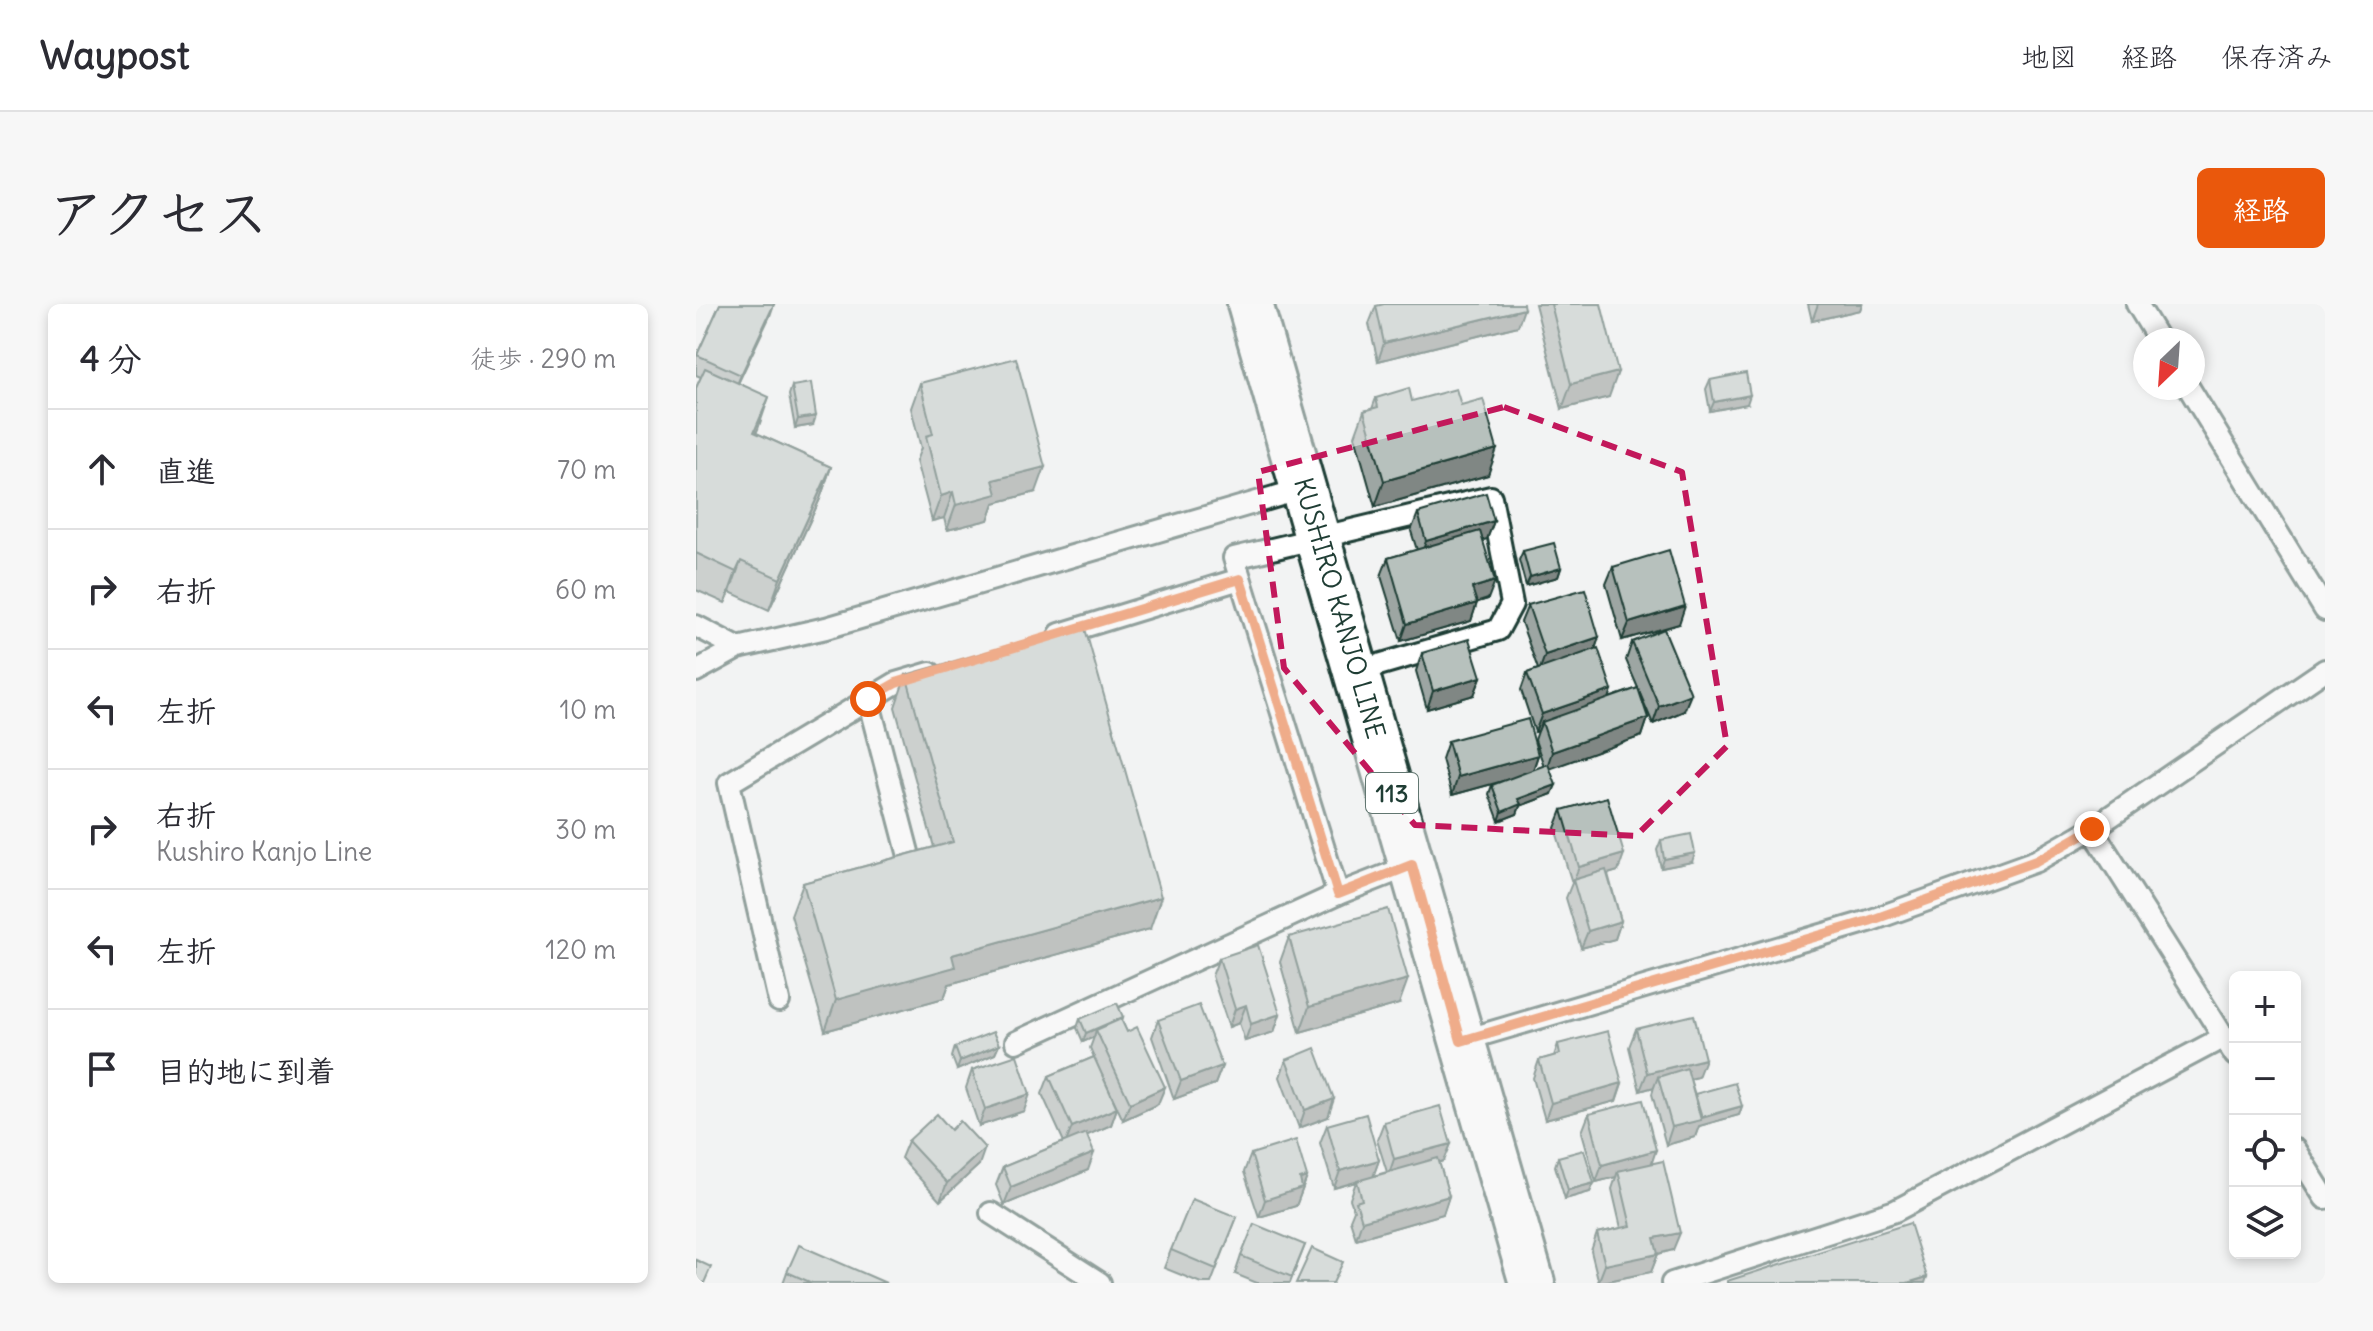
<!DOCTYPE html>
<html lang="ja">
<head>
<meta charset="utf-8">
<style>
  :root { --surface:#fff; --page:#f7f7f7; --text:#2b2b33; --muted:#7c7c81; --line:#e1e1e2; --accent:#ea580c }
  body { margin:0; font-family:Delius,"Klee One",sans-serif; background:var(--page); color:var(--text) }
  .controls { position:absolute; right:24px; bottom:24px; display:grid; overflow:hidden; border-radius:12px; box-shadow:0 4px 12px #0003 }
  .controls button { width:72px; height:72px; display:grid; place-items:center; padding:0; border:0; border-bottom:2px solid var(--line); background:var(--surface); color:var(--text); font:40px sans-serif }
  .compass { position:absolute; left:1437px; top:24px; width:72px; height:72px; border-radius:50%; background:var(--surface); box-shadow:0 4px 12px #0003; rotate:205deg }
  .stop { position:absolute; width:24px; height:24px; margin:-18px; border:6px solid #ea580c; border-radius:50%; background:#fff }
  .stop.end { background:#ea580c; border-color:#fff; box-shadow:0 2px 8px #0008 }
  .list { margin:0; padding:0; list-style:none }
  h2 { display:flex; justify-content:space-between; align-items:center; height:104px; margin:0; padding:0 32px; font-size:34px }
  h2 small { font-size:26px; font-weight:400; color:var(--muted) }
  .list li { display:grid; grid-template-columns:52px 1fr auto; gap:24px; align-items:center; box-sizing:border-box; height:120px; padding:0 32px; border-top:2px solid var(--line) }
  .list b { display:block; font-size:30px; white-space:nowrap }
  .list p { margin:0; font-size:26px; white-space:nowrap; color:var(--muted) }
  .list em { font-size:26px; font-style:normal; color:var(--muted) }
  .icon { flex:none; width:44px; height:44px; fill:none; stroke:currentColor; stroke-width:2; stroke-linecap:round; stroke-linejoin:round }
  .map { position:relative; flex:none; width:1629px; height:979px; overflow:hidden; border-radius:12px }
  header { display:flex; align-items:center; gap:48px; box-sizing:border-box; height:112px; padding:0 40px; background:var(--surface); border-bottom:2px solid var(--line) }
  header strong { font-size:38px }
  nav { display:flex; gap:44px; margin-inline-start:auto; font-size:28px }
  .intro { display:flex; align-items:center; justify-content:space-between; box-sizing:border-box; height:192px; padding:0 48px }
  h1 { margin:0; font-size:56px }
  .button { padding:20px 36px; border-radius:12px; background:var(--accent); color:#fff; font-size:28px; font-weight:700 }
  main { display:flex; gap:48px; padding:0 48px }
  aside { flex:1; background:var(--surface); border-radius:12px; box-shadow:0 4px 12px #0003 }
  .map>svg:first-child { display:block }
</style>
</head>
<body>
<header>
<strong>Waypost</strong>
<nav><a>地図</a><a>経路</a><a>保存済み</a></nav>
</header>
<div class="intro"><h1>アクセス</h1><a class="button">経路</a></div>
<main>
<aside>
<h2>4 分<small>徒歩 · 290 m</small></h2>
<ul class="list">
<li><svg class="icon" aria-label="ahead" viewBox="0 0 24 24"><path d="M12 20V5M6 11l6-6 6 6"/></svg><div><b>直進</b></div><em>70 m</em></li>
<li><svg class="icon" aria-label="right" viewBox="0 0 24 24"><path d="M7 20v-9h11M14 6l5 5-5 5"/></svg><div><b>右折</b></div><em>60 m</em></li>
<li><svg class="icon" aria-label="left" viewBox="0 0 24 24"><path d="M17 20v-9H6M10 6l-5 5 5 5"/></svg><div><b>左折</b></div><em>10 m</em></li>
<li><svg class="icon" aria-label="right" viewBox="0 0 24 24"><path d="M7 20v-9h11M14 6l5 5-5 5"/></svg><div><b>右折</b><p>Kushiro Kanjo Line</p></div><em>30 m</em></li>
<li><svg class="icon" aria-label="left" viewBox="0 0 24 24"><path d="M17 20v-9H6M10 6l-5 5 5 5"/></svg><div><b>左折</b></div><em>120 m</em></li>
<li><svg class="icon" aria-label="arrive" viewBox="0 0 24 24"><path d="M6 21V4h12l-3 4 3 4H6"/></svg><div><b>目的地に到着</b></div></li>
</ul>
</aside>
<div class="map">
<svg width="1629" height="979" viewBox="0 0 1629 979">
  <rect width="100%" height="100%" fill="#f2f3f3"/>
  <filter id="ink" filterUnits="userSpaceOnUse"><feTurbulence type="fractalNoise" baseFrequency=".0125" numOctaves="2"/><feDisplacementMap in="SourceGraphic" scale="16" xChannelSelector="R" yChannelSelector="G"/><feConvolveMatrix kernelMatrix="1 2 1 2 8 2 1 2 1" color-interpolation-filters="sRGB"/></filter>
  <g filter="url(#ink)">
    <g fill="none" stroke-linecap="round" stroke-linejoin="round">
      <defs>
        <g id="service">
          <polyline points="1441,0 1463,36"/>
          <polyline points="1493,84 1629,306"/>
          <polyline points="0,322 42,344"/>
          <polyline points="364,330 544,275"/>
          <polyline points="0,367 42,344 130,324 609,184"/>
          <polyline points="662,367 802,326 816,300 795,193 538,254 642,590 716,561"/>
          <polyline points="172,395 214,556"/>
          <polyline points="1396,525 1539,751"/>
          <polyline points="83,697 33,479 200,379 234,369"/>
          <polyline points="765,737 1173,617 1340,557 1396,525 1629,366"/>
          <polyline points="320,738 642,590"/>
          <polyline points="1599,846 1629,894"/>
          <polyline points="295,909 404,979"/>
          <polyline points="976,979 1199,907 1528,733"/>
        </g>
        <polyline id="primary" points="554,0 836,979"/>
      </defs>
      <!-- service casing -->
      <use href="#service" stroke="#1f3d34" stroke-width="26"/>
      <!-- primary casing -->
      <use href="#primary" stroke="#1f3d34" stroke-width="50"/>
      <!-- service -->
      <use href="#service" stroke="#fff" stroke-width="20"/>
      <!-- primary -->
      <use href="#primary" stroke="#fff" stroke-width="44"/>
    </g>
    <!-- wall -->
    <g fill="#9da6a3" stroke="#1f3d34" stroke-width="2">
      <polygon points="24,0 78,0 42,79 60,129 135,163 124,195 73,306 34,288 29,299 0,286 0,84 5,73 0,71 0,53"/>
      <polygon points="839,0 905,0 913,93 866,105"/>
      <polygon points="1112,0 1166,0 1164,6 1116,17"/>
      <polygon points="680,2 822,22 682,57 673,20"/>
      <polygon points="1014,76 1051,100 1014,107 1010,85"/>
      <polygon points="224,79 340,188 298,199 292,216 251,226 248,214 236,217 220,157 225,144 215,104"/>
      <polygon points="96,82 117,121 99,124 93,91"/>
      <polygon points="680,94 765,101 792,171 679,203 659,132 668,107 676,105"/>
      <polygon points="722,209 798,217 791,235 786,236 792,295 781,298 775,317 705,337 685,272 692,254 721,246 715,227"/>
      <polygon points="827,247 865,264 862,273 830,282 823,256"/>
      <polygon points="917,263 983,320 926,336 910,280"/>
      <polygon points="832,301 903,333 899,345 913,394 942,384 930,356 936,338 988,407 957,420 942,385 952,414 946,432 854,464 856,490 824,502 821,510 803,517 793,490 796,481 811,476 756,491 746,455 752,437 842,451 837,466 848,462 839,436 842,427 839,428 825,386 831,369 842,365 825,318"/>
      <polygon points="726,349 785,373 778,391 731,405 720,367"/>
      <polygon points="210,371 454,625 253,680 248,694 129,727 95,611 107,579 238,543 199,403"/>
      <polygon points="866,506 922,567 912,570 925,617 919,635 885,644 870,594 876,579 859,524"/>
      <polygon points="965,536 996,558 965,564 961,546"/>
      <polygon points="593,633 703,700 604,728 584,658"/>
      <polygon points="523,654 584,710 578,728 549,737 543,719 533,723 516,672"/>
      <polygon points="427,713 426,717 462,800 427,816 406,771 421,804 415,821 391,831 392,866 308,901 300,881 307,863 368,838 346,790 353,772 398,753 394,744 398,733 387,738 381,724 384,715"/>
      <polygon points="462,716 526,762 519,780 478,795 456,733"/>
      <polygon points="940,725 1002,773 994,775 999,791 1046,802 1043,811 1003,822 999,833 970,841 956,790 958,783 944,787 933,743"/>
      <polygon points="862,740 926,779 920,797 849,816 837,774 843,756 858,752"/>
      <polygon points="303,741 299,750 261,766 256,753 259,743"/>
      <polygon points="590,756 632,813 603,824 584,773"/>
      <polygon points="276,766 328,807 283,822 270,784"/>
      <polygon points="893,810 956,860 977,946 962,950 955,968 903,979 895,947 901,929 925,924 916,885 920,873 900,878 886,828"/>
      <polygon points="688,818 748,857 743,859 753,892 747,910 660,935 654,916 658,906 654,895 660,878 638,884 624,839 631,821 683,856 677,872 691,868 681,836"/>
      <polygon points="255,826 283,861 244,897 205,854 212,837"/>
      <polygon points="555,850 611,873 600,902 563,913 548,868"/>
      <polygon points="862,853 898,879 894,888 869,895 859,862"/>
      <polygon points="541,913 515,979 505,979 468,964 475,946"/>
      <polygon points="609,941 594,979 561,979 539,970 545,952"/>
      <polygon points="91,968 190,979 87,979"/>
    </g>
    <!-- shaded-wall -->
    <g fill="#808784" stroke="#1f3d34" stroke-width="2">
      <polygon points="78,0 74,12 38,88 45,71"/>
      <polygon points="1122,0 1166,0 1164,6 1116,17"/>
      <polygon points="828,5 822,22 682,57 688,39"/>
      <polygon points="922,68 913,93 866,105 875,80"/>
      <polygon points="1054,91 1051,100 1014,107 1018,98"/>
      <polygon points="73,93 62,125 46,159 58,128"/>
      <polygon points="120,112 117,121 99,124 102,115"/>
      <polygon points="801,145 792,171 679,203 688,177"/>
      <polygon points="135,163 124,195 73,306 84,275"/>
      <polygon points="349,163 340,188 298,199 292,216 251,226 260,201 297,176"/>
      <polygon points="257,188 248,214 236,217 245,192"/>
      <polygon points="798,217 791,235 724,255 730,237"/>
      <polygon points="45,257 34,288 29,299 40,268"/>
      <polygon points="865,264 862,273 830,282 834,273"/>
      <polygon points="799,277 792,295 770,302 776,284"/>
      <polygon points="781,299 775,317 705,337 711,320"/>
      <polygon points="989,302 983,320 926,336 933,319"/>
      <polygon points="903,333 897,351 843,368 849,351"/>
      <polygon points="785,373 778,391 731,405 737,387"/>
      <polygon points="916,386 910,404 846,418 842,427 839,428 846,410"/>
      <polygon points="995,390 988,407 957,420 963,402"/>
      <polygon points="952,414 946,432 850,466 856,448"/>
      <polygon points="842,451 836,469 756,491 762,473"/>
      <polygon points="860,481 856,490 824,502 821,510 803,517 806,508 822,495"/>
      <polygon points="999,549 996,558 965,564 968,555"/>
      <polygon points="928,550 922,567 878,580 877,578 883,563"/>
      <polygon points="465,593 454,625 253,680 248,694 129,727 140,696 256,651"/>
      <polygon points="925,617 919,635 885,644 892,627"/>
      <polygon points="712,675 703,700 604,728 613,703"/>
      <polygon points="550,701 543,719 533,723 539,705"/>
      <polygon points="584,710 578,728 549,737 555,720"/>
      <polygon points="427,713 424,722 400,726 398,733 387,738 390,729"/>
      <polygon points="303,741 299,750 261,766 264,757"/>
      <polygon points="1009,755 1002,773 965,782 962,773 958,783 944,787 951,769"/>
      <polygon points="526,762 519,780 478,795 485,777"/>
      <polygon points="926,779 920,797 849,816 855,799"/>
      <polygon points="469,783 462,800 427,816 434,799"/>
      <polygon points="334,790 328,807 283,822 289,805"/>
      <polygon points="638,795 632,813 603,824 609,806"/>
      <polygon points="1046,802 1043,811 1003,822 999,833 970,841 976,823"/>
      <polygon points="421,804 415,821 369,841 376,823"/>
      <polygon points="755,840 748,857 692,873 698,855"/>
      <polygon points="289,844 283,861 244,897 251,879"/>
      <polygon points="960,846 954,864 922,867 920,873 900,878 906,861"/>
      <polygon points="398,849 392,866 308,901 315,883"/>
      <polygon points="683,856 677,873 638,884 644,867"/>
      <polygon points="611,873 600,902 563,913 569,896 604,875"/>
      <polygon points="898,879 894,888 869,895 872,886"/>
      <polygon points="753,892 747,910 660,935 666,917"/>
      <polygon points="984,929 977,946 954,952 962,950 955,968 902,979 909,961 958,934"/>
      <polygon points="1231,973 1229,979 1211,979"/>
    </g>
    <!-- building -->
    <g fill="#b7c1bd" stroke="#1f3d34" stroke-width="2">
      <polygon points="24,0 78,0 45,71 1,51"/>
      <polygon points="688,0 827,0 828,5 688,39 680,2"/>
      <polygon points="855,0 905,0 922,68 875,80"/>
      <polygon points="320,54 349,163 297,176 301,190 260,201 257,188 245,192 230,132 237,130 224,79"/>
      <polygon points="9,64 73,93 58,128 135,163 84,275 45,257 40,268 0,249 0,84"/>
      <polygon points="1050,69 1054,91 1018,98 1014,76"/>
      <polygon points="115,79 120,112 102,115 96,82"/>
      <polygon points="713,84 716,97 760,85 765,101 787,95 801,145 688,177 668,107 682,103 680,94"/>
      <polygon points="790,189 798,217 730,237 722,209"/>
      <polygon points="784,227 799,277 776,284 781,299 711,320 692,254"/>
      <polygon points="858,239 865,264 834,273 827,247"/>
      <polygon points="973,246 989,302 933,319 917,263"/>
      <polygon points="889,285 903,333 849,351 832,301"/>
      <polygon points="388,321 465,593 256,651 259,663 140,696 107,579 257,538 210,371"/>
      <polygon points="968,325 995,390 963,402 936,338"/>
      <polygon points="773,335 785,373 737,387 726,349"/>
      <polygon points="902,344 916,386 846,410 831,369"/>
      <polygon points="942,384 952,414 856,448 846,418"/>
      <polygon points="832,415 842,451 762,473 752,437"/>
      <polygon points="852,460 860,481 822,495 825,500 806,508 796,481"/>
      <polygon points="911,493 928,550 883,563 866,506"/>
      <polygon points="995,530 999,549 968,555 965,536"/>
      <polygon points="910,566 925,617 892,627 877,576"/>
      <polygon points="692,605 712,675 613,703 593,633"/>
      <polygon points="562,641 584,710 555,720 550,701 539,705 523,654"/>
      <polygon points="421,699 427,713 390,729 384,715"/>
      <polygon points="503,701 526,762 485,777 462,716"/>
      <polygon points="998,711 1009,755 951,769 940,725"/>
      <polygon points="425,715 431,728 441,723 469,783 434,799 400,726"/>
      <polygon points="912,727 926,779 855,799 843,756 864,750 862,740"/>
      <polygon points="297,728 303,741 264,757 259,743"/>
      <polygon points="619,744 638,795 609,806 590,756"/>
      <polygon points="321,751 334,790 289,805 276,766"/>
      <polygon points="398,753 421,804 376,823 353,772"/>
      <polygon points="991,764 1005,816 976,823 962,773"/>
      <polygon points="1039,779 1046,802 1006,813 999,790"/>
      <polygon points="947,796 960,846 906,861 893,810"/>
      <polygon points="744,802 755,840 698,855 688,818"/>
      <polygon points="241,810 255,826 264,817 289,844 251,879 212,837"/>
      <polygon points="670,810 683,856 644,867 631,821"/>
      <polygon points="390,829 398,849 315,883 307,863"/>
      <polygon points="600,836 611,873 604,875 606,884 569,896 555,850"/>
      <polygon points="888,846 898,879 872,886 862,853"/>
      <polygon points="742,854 753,892 666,917 660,898 666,896 661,877"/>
      <polygon points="967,857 984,929 958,934 962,950 909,961 901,929 935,922 922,867"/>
      <polygon points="496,895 541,913 520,965 475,946"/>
      <polygon points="1214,919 1231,973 1211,979 1031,979 1031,977"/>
      <polygon points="558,920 609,941 596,973 545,952"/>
      <polygon points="103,941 190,979 116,979 91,968"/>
      <polygon points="616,944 647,958 637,979 600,979"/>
      <polygon points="0,956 15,963 8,979 0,979"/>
    </g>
  </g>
  <g fill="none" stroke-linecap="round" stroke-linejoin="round" filter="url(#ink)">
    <!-- route -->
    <polyline stroke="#ea580c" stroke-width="10" points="172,395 200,379 544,275 642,590 716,561 765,737 1173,617 1340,557 1396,525"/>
  </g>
  <!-- marked area -->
  <path d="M0 0H1629V979H0ZM808 103 986 168 1031 442 940 532 719 521 588 364 562 168Z" fill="#f2f3f3" fill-opacity=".55" fill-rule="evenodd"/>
  <path fill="none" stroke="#c2185b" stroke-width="6" stroke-dasharray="16 10" stroke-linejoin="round" d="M808 103 986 168 1031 442 940 532 719 521 588 364 562 168Z"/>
  <g text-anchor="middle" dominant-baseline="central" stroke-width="8" stroke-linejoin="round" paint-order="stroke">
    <!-- shield labels -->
    <rect fill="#fff" stroke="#627771" stroke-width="2" x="670" y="469" width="52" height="40" rx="6"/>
    <g font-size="24" font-weight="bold" fill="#1f3d34">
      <text x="696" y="489">113</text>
    </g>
    <!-- street labels -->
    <g font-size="26" fill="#1f3d34" stroke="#fff">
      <text transform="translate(644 304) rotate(74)">KUSHIRO KANJO LINE</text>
    </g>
  </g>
</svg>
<div class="controls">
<button>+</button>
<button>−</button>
<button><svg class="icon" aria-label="locate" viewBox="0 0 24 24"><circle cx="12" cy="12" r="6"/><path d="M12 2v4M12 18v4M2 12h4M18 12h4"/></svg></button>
<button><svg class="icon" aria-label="layers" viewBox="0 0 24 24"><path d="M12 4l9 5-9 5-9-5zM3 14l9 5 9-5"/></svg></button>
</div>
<svg class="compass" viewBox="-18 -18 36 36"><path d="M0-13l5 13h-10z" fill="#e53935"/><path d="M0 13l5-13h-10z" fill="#7c7c81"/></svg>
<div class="stop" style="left:172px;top:395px"></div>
<div class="stop end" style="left:1396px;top:525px"></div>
</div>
</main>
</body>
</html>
